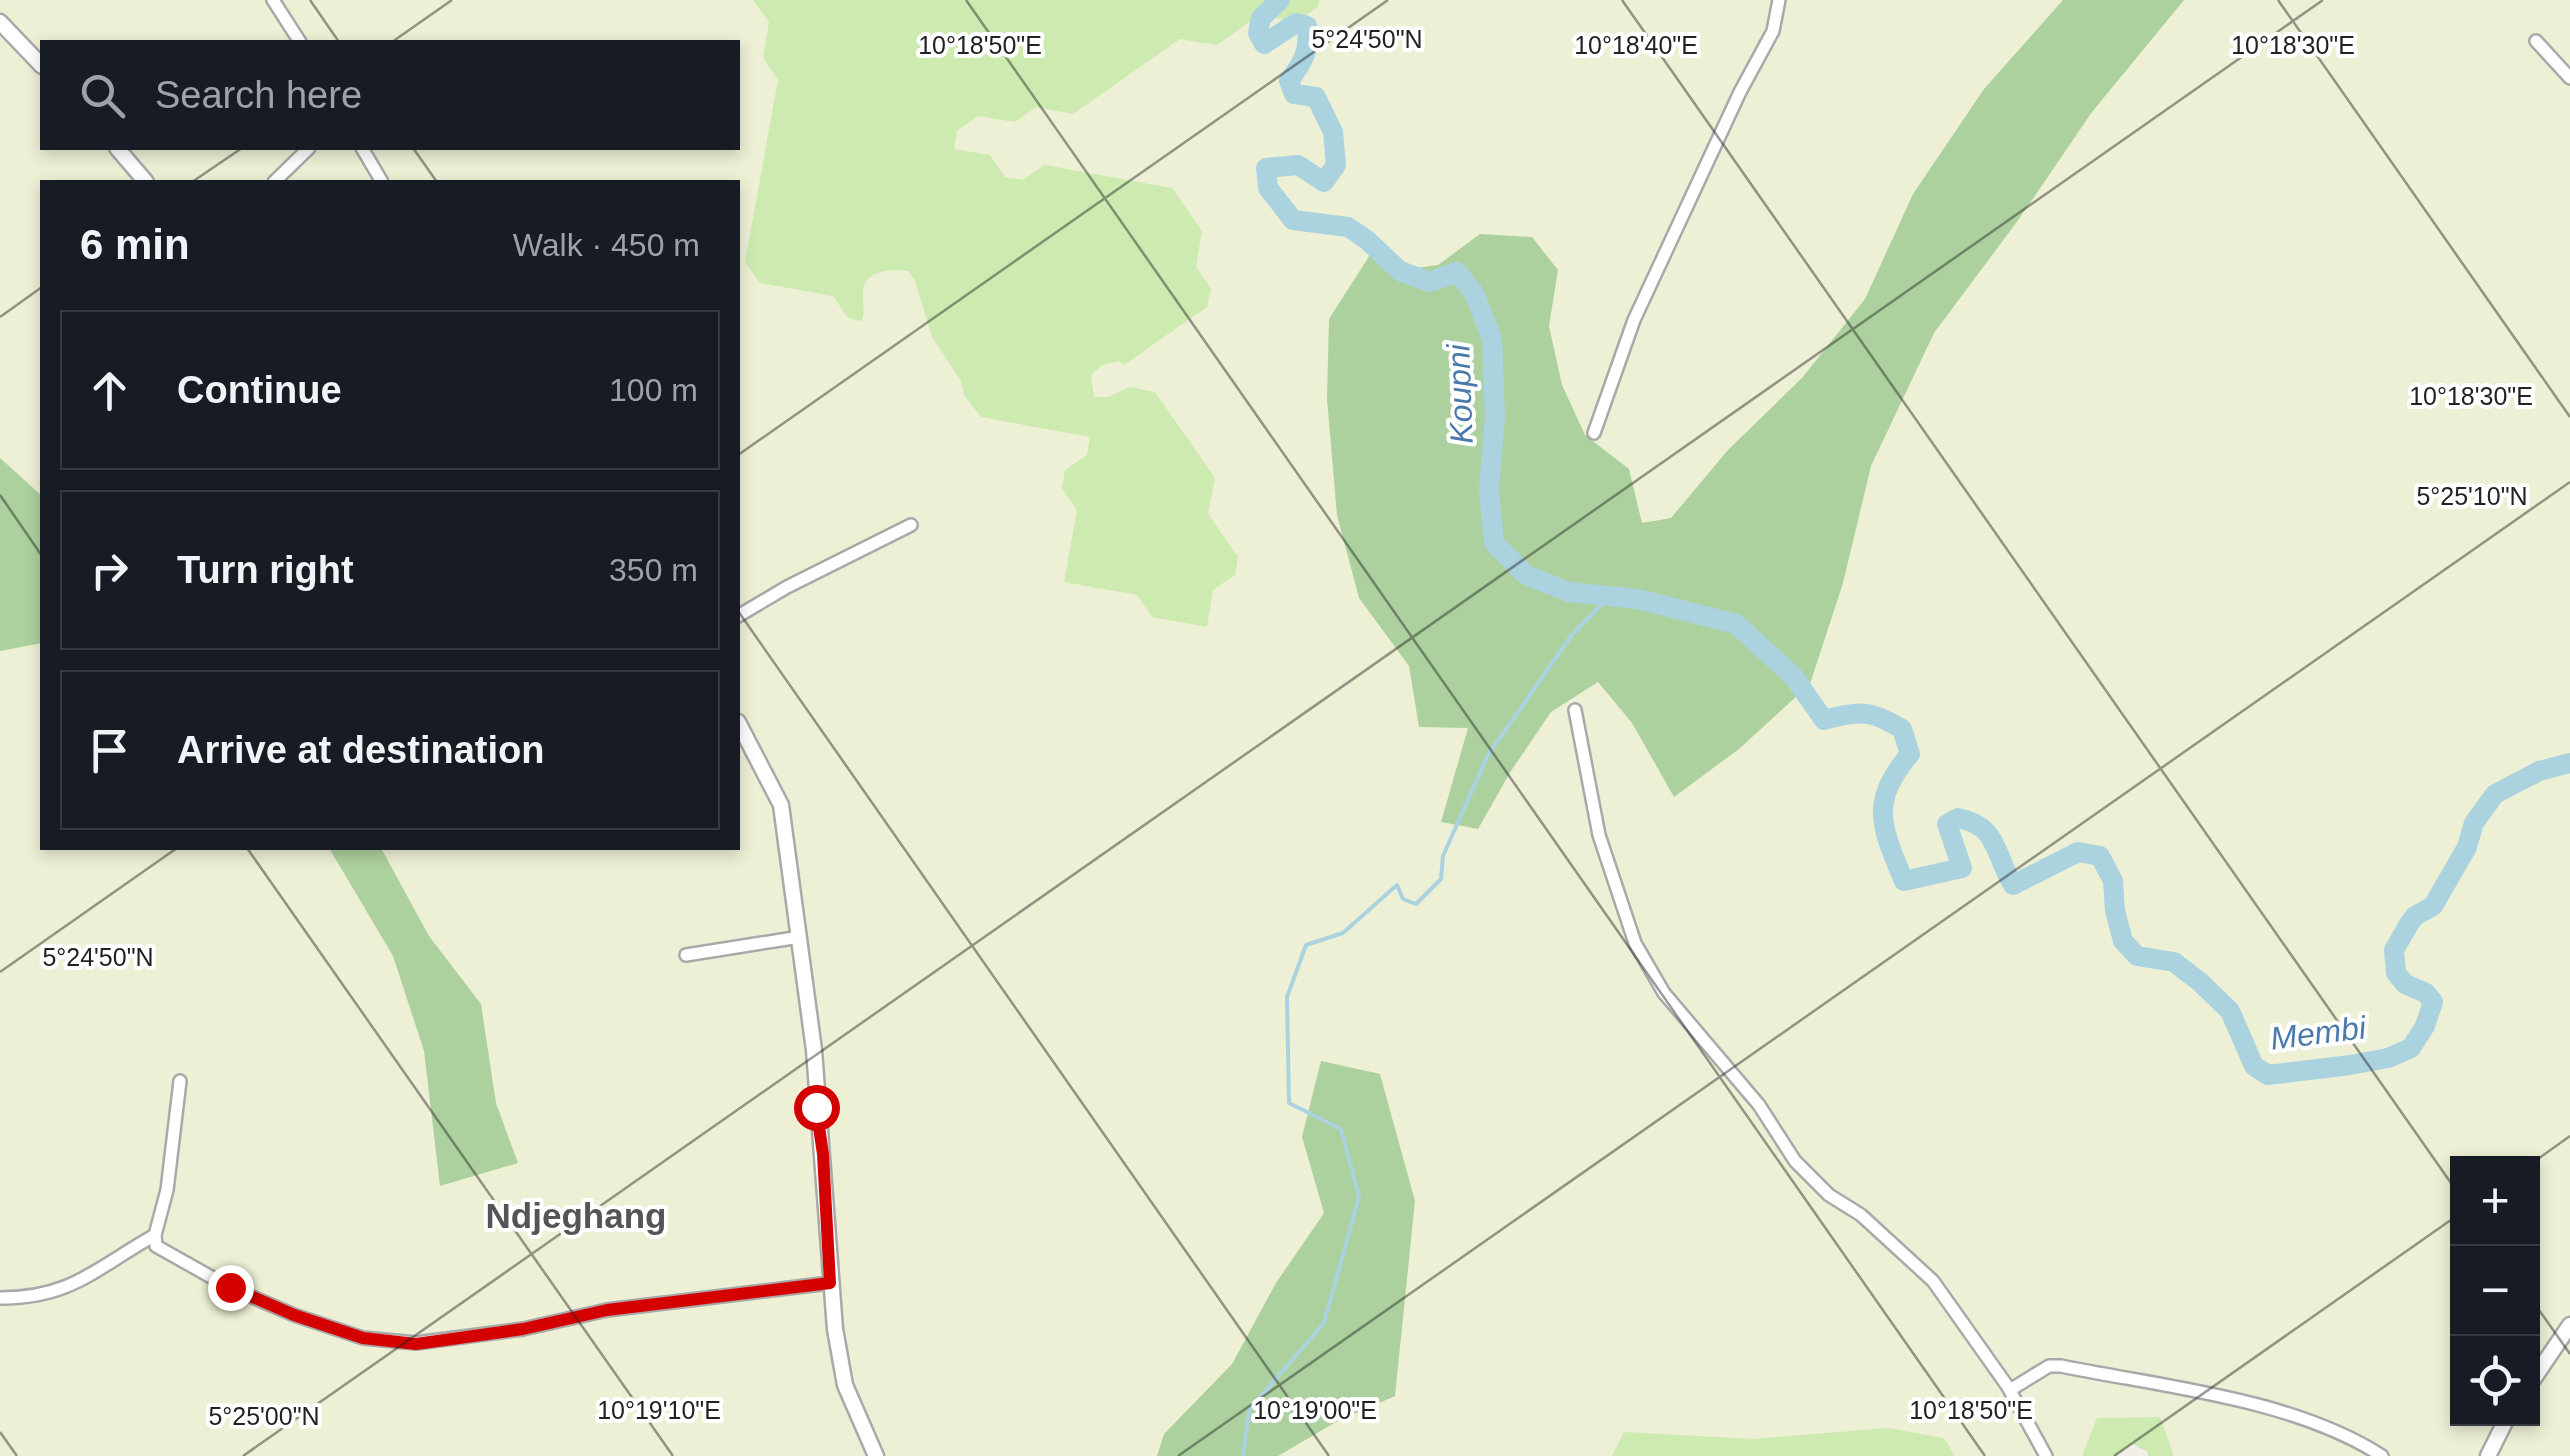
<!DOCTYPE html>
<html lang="en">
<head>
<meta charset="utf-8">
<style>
  :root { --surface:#171b24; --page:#20242c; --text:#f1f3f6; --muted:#9ea1a6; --line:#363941 }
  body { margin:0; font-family:Arial,sans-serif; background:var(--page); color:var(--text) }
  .controls { position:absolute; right:30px; bottom:30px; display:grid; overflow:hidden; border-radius:0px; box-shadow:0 5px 15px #0003 }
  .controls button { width:90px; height:90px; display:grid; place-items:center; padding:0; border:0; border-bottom:2px solid var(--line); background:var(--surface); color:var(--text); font:50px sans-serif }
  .stop { position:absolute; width:30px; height:30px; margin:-22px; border:8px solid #d40000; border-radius:50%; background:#fff }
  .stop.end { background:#d40000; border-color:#fff; box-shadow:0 2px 10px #0008 }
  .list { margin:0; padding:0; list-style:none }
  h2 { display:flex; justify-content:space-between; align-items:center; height:130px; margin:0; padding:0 40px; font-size:42px }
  h2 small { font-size:32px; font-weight:400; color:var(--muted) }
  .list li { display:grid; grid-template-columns:65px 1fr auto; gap:30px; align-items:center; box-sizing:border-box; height:160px; margin:0 20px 20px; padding:0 20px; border:2px solid var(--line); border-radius:0px }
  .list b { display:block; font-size:38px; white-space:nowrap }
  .list em { font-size:32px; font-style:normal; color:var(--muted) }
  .icon { flex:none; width:55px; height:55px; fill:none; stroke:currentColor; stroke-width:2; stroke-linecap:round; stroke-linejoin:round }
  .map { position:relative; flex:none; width:2570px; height:1456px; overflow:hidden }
  .search { position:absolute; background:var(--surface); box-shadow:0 5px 15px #0003; left:40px; top:40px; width:700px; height:110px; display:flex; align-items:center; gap:25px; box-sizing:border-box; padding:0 35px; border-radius:0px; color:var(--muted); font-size:38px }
  .panel { position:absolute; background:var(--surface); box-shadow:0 5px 15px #0003; left:40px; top:180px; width:700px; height:670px; border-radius:0px }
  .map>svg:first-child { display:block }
</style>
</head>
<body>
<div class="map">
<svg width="2570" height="1456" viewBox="0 0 2570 1456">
  <rect width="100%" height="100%" fill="#f2efe9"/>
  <!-- farmland -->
  <path fill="#eef0d5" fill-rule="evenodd" d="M0 0H2570V1456H2174L2159 1417 2097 1418 2082 1456H1955L1944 1438 1754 1439 1624 1432 1612 1456H1278L1336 1422 1395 1395 1415 1200 1321 1061 1302 1137 1324 1213 1276 1283 1232 1364 1164 1434 1157 1456H0ZM42 42H738V148H42ZM42 182H738V848H42ZM2458 1164H2532V1418H2458Z"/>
  <!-- grass -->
  <g fill="#cdebb0">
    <path d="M753 0H1319L1318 7 1296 22 1259 15 1217 45 1180 39 1073 114 1036 107 1015 122 978 116 957 131 954 149 990 155 1005 177 1023 180 1045 165 1172 188 1202 231 1196 267 1211 289 1207 307 1124 365 1120 361 1102 365 1091 375 1094 397H1109L1129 387 1155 392 1215 478 1208 514 1238 557 1235 575 1213 590 1207 627 1152 617 1137 595 1064 582 1077 510 1062 488 1065 470 1087 455 1090 437 981 417 964 395 961 381 932 337 915 281 908 271C890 269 862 270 863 295 863 305 865 311 862 321L848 318 833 296 760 283 745 262 778 80 763 58 769 22Z"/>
    <polygon points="2160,1417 2174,1456 2148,1456 2147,1451 2132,1444 2116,1456 2082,1456 2097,1418"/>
    <polygon points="1887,1428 1944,1438 1955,1456 1612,1456 1624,1432 1754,1439"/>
  </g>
  <!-- forest -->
  <g fill="#add19e">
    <polygon points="2063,0 2184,0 2092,112 2019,219 1934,333 1871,466 1843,583 1810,684 1739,749 1674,797 1632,723 1598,682 1551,712 1511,771 1478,829 1441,822 1468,728 1419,727 1409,666 1359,598 1337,515 1327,399 1329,319 1375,247 1394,271 1438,265 1480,234 1532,237 1558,270 1549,326 1562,385 1585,435 1629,469 1642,523 1671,518 1728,450 1802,378 1865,299 1913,194 1984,89"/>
    <polygon points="0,458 42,496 42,643 0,651"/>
    <polygon points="329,848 381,848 429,936 481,1004 496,1103 518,1163 440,1186 424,1051 393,956"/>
    <polygon points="1321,1061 1380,1074 1415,1201 1395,1396 1336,1422 1278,1456 1157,1456 1164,1434 1232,1364 1276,1283 1324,1213 1302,1137"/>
  </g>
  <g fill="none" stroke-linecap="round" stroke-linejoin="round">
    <!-- stream -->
    <polyline stroke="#aad3df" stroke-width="4" points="1243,1456 1249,1410 1324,1323 1359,1197 1341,1129 1289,1103 1287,997 1306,945 1343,933 1397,885 1403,899 1416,904 1441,879 1443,856 1488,755 1571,636 1610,596"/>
    <!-- river -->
    <path stroke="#aad3df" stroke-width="20" d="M1280 0 1261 18 1258 33 1264 44 1296 23 1307 26C1310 51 1303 62 1289 81L1294 94 1316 97 1333 132 1336 165 1324 182 1298 165 1266 168 1268 188 1293 220 1348 227 1367 240 1400 271 1430 282 1457 272 1474 293 1492 339 1495 417 1489 490 1494 543 1526 575 1569 592 1638 599 1736 624 1793 676 1824 720C1859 710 1871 710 1902 729L1910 754C1869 803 1881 826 1904 881L1962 868 1947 824 1958 818C1999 826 1994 854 2013 885L2078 852 2100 856 2113 881 2115 911 2123 941 2137 956 2174 962 2200 982 2230 1011 2254 1066 2268 1075 2350 1065 2388 1058 2411 1048 2425 1026 2433 1002 2426 993 2405 984 2396 973 2394 950 2409 924 2415 916 2433 906 2467 847 2474 823 2495 794 2539 771 2570 763"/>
    <defs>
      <g id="minor">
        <polyline points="273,0 300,42"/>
        <polyline points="2536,41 2570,78"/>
        <polyline points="362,148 382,182"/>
        <polyline points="274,182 309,148"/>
        <polyline points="1594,433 1634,320 1740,92 1773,31 1779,0"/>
        <polyline points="738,616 787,587 911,525"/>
        <polyline points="1575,710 1599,835 1635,943 1664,993 1759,1105 1795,1161 1829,1195 1861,1215 1933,1281 2008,1387 2046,1456"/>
        <polyline points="686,955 800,937"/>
        <polyline points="180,1081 167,1190 155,1235 156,1246 229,1287 294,1315 363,1338 416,1343 523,1329 607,1310 830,1283"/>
        <path d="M0 1298C72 1298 96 1268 155 1235"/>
        <path d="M2010 1390 2049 1366H2061C2164 1387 2294 1399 2382 1456"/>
      </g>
      <g id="tertiary">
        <polyline points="0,22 42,66"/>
        <polyline points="117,148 146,182"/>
        <polyline points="738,722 781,805 814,1050 835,1329 845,1385 876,1456"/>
        <polyline points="2532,1381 2570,1325"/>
        <polyline points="2488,1456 2507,1418"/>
      </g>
    </defs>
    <!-- minor casing -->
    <use href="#minor" stroke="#a9a9a9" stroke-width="16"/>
    <!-- tertiary casing -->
    <use href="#tertiary" stroke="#a9a9a9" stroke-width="19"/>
    <!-- minor -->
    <use href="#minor" stroke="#fff" stroke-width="11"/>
    <!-- tertiary -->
    <use href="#tertiary" stroke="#fff" stroke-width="14"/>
  </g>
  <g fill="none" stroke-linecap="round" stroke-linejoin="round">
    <!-- route -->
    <polyline stroke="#d40000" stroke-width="12" points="230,1287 294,1315 363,1338 416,1344 523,1329 607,1310 830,1283 823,1154 816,1107"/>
  </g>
  <!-- ticks -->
  <path fill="none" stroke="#222" stroke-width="2.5" stroke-opacity="0.45" d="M310 0 339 42M966 0 1985 1456M1622 0 2458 1193M2278 0 2570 417M392 42 452 0M413 148 437 182M192 182 242 148M0 317 42 287M738 455 1388 0M0 495 42 556M738 611 1329 1456M247 848 673 1456M0 972 177 848M2531 1164 2570 1136M2532 1300 2570 1354M0 1432 17 1456M243 1456 2323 0M1178 1456 2570 482M2114 1456 2458 1215"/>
  <g text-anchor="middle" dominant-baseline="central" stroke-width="8" stroke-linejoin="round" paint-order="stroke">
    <!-- water labels -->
    <g font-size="32" font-style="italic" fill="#4a7aab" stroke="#fff">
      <text transform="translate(1460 394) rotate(-92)">Koupni</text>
      <text transform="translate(2318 1033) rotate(-7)">Membi</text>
    </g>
    <!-- quarter labels -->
    <g font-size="35" font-weight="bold" fill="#555" stroke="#fff">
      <text x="576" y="1215">Ndjeghang</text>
    </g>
  </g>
  <g font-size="25" text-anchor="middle" fill="#222" stroke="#fff" stroke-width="8" stroke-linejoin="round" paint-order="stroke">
    <text x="1367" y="48">5°24'50"N</text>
    <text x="980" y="54">10°18'50"E</text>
    <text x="1636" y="54">10°18'40"E</text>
    <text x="2293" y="54">10°18'30"E</text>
    <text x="2471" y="405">10°18'30"E</text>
    <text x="2472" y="505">5°25'10"N</text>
    <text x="98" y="966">5°24'50"N</text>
    <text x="659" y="1419">10°19'10"E</text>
    <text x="1315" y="1419">10°19'00"E</text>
    <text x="1971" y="1419">10°18'50"E</text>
    <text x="264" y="1425">5°25'00"N</text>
  </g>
</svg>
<div class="controls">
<button>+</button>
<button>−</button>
<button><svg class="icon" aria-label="locate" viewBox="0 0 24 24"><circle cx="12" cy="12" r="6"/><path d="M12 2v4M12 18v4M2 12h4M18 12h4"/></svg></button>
</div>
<div class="stop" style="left:816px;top:1107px"></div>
<div class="stop end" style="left:230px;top:1287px"></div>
<div class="search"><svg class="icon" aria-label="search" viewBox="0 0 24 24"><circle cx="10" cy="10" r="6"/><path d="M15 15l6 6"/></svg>Search here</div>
<section class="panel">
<h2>6 min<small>Walk · 450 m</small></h2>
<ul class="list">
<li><svg class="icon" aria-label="ahead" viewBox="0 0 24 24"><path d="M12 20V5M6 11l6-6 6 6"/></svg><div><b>Continue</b></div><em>100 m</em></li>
<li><svg class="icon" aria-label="right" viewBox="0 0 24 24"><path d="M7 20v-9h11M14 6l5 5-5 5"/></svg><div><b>Turn right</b></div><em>350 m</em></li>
<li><svg class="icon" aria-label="arrive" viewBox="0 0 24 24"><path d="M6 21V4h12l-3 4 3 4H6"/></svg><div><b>Arrive at destination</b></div></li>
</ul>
</section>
</div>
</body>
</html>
